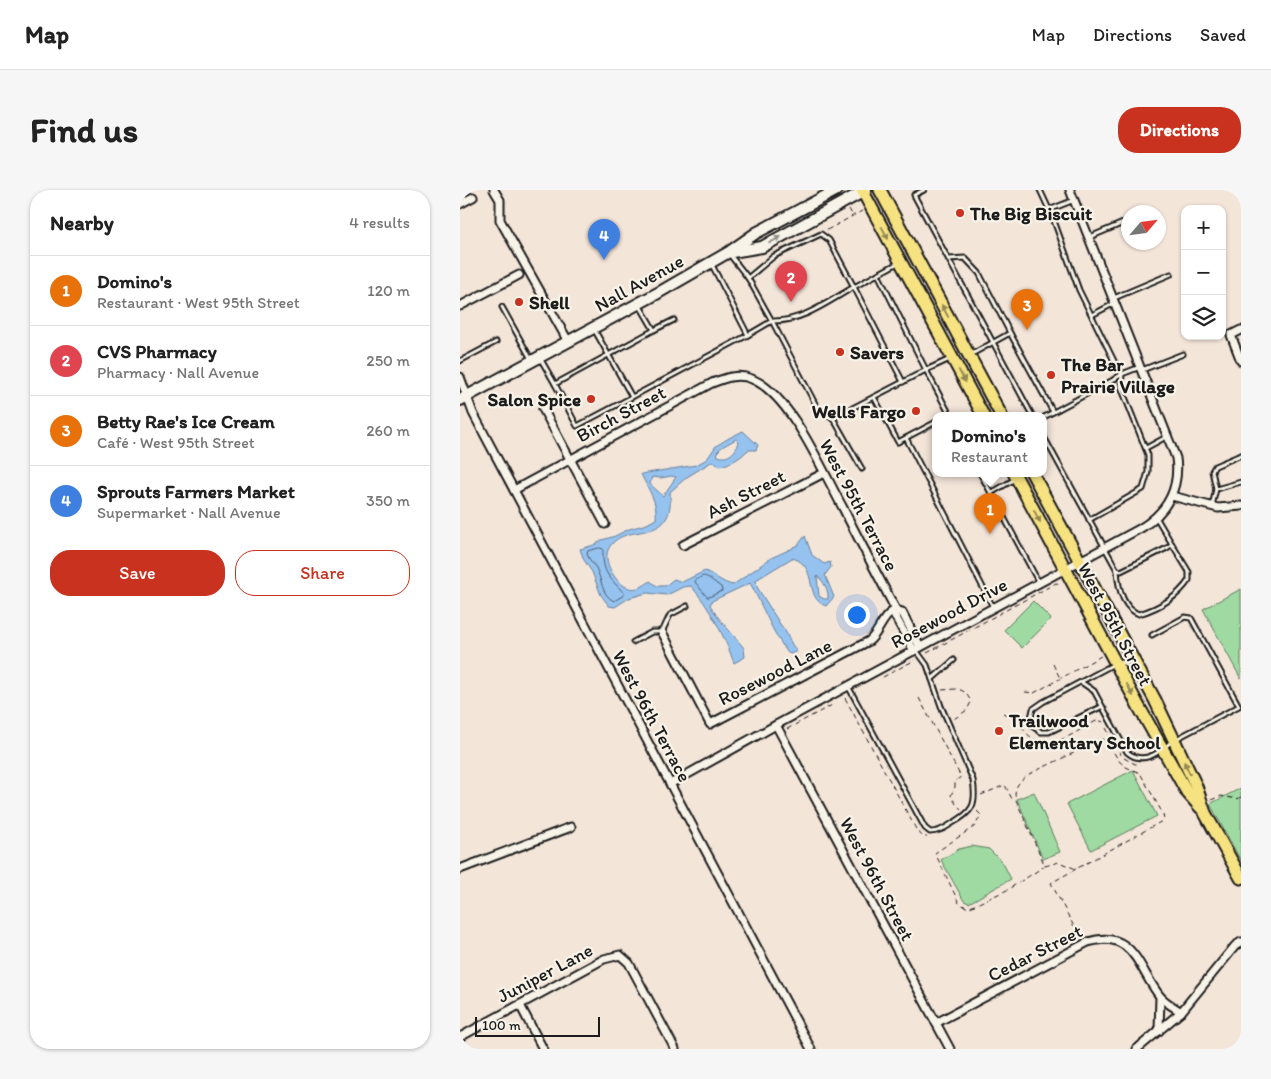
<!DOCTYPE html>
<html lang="en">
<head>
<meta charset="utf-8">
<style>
  :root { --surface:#fff; --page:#f6f6f6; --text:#222; --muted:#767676; --line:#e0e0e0; --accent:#c8321e }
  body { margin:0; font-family:Itim,sans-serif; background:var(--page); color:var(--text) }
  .controls { position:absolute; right:15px; top:15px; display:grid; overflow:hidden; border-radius:10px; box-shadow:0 1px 4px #0004 }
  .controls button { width:45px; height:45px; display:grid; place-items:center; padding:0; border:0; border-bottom:1px solid var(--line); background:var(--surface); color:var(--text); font:25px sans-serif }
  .compass { position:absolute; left:661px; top:15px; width:45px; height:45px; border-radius:50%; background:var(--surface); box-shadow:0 1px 4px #0004; rotate:62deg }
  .scale { position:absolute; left:15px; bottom:12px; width:125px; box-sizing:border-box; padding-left:5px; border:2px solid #1c1c1c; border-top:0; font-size:14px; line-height:18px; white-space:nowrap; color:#1c1c1c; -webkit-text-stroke:4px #f7f3e8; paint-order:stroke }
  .you { position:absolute; left:396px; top:424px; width:18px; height:18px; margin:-12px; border:4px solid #fff; border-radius:50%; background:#1a73e8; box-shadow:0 0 0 8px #1a73e833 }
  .badge { display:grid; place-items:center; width:32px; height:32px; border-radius:50%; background:var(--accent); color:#fff; font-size:16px; font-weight:700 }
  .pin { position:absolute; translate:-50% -41px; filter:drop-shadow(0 1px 2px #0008) }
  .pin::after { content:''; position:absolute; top:26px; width:18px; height:15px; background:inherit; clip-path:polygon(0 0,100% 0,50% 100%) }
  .popup { position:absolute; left:472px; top:222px; width:115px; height:65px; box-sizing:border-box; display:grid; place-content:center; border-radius:10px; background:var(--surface); filter:drop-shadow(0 1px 4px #0005); font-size:16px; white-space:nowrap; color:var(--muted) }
  .popup b { font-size:19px; color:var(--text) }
  .popup::after { content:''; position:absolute; left:50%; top:100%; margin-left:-10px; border:10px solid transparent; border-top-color:var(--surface) }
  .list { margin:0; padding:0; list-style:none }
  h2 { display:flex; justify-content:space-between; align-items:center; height:65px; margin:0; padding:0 20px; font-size:21px }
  h2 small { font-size:16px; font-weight:400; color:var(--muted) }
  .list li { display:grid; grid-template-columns:32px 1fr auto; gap:15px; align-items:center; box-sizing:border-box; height:70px; padding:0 20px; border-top:1px solid var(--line) }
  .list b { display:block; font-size:19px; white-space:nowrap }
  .list p { margin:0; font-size:16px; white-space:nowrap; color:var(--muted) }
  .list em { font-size:16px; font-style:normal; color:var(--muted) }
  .actions { display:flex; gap:10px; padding:15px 20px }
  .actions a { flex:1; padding:11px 0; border:1px solid var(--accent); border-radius:20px; text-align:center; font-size:18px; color:var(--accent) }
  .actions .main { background:var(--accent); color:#fff }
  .icon { flex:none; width:28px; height:28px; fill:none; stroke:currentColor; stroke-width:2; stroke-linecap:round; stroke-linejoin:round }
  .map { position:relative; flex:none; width:781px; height:859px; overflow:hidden; border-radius:20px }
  header { display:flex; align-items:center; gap:30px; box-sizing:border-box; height:70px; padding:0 25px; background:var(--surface); border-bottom:1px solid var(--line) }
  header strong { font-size:24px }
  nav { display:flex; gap:28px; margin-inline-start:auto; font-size:18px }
  .intro { display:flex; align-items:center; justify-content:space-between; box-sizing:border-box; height:120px; padding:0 30px }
  h1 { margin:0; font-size:35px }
  .button { padding:12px 22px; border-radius:20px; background:var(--accent); color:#fff; font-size:18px; font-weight:700 }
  main { display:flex; gap:30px; padding:0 30px }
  aside { flex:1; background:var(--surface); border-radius:20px; box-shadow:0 1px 4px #0004 }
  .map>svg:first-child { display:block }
</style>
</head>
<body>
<header>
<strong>Map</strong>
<nav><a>Map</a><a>Directions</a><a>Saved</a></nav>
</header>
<div class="intro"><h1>Find us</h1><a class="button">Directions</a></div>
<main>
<aside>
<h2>Nearby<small>4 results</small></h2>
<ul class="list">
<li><span class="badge" style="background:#e8710a">1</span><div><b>Domino's</b><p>Restaurant · West 95th Street</p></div><em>120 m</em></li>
<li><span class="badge" style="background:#e0444e">2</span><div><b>CVS Pharmacy</b><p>Pharmacy · Nall Avenue</p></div><em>250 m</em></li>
<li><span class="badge" style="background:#e8710a">3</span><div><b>Betty Rae's Ice Cream</b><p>Café · West 95th Street</p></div><em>260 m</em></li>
<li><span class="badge" style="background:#3f7fe0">4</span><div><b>Sprouts Farmers Market</b><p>Supermarket · Nall Avenue</p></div><em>350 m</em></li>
</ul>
<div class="actions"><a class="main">Save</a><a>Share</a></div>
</aside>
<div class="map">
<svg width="781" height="859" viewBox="0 0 781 859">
  <rect width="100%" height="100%" fill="#f4e5d9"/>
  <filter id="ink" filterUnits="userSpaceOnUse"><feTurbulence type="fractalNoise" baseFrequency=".02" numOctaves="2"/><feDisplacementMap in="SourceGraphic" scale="10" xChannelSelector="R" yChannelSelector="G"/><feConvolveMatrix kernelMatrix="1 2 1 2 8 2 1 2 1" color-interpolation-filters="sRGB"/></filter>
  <g filter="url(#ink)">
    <!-- green -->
    <g fill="#9edaa1" stroke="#5d7b5e">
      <polygon points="781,399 781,489 743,419"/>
      <polygon points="573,411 591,429 562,458 544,440"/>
      <polygon points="673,580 697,626 631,660 607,614"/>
      <polygon points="781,598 781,671 750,614"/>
      <polygon points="574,602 600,662 583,669 557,609"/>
      <polygon points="512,656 529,659 543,673 551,689 509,713 504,711 481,670 499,659"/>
    </g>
    <!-- water -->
    <path fill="#95c2ef" stroke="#65809b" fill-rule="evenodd" d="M283 241 298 255 296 260H288C279 269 272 273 260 276L253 271 227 287 210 302C215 360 163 328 148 360 143 373 156 394 169 398 177 400 184 396 190 391L197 396H205L214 389 222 392 245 381C255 385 262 393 273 395L311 368 333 358V357L338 355 345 346 352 365 364 374 370 372 371 377 365 385 374 407 366 416C347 409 355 387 343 374 340 371 336 369 332 368L296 390 297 397 320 434C328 442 329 453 337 461L331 464 328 463C311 441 303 416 290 393L252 411 250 415 257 426 284 458 285 467 274 473C265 447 249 416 231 396L223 397 207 405 187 403 169 408 155 417 149 416 141 405 132 382 124 370 120 359 134 355 142 350 155 346 169 339 187 334 196 329C198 311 188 300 181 284L236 275 247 269 256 256 269 248ZM276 249 279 252C276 262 268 270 258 266L257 262 262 257ZM211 286 216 287 203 306 190 294 192 287 201 288ZM357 386C364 391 369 401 368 409H364L359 406Z"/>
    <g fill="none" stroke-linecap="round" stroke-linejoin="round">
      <!-- shore -->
      <g stroke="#4c5e70" stroke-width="1">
        <path d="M140 358 143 359C142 383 149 387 164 403V405L154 411C141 405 142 389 136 378 133 373 129 370 127 364L128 361Z"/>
        <polygon points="244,386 249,388 261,397 262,401 249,407 247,407 235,392 236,390"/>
      </g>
      <defs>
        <g id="lane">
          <polyline points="464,0 454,5 572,225"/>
          <polyline points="580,0 593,28 619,100 657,177 662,184 653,190 584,227"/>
          <polyline points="589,20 614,10"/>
          <polyline points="630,47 668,31"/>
          <polyline points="270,65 288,88 314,66 361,44 369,50 394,97 438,73"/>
          <polyline points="489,69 505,68 519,83 550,143"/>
          <polyline points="252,75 288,145 312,131 360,223 373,228"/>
          <polyline points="418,84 466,180 490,169"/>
          <path d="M288 88 312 131C342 132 369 111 394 97L443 192"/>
          <polyline points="654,108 711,84"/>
          <polyline points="180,116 194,140 214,130"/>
          <polyline points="42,117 71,169"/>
          <polyline points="632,125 655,113"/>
          <polyline points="134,139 172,207 288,145"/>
          <polyline points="512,164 550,143 593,222"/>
          <polyline points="80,168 95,194 194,140"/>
          <polyline points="0,171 36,152"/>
          <polyline points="682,180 723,164"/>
          <polyline points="95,194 117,236 172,207"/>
          <polyline points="414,207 438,252 476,232"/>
          <polyline points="584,247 657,380 661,381 707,358 712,354 696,327"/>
          <polyline points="446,248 533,417"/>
          <polyline points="686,258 708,246"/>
          <polyline points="402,279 373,228 466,180 490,225"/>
          <polyline points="520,283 531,303 555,289"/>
          <polyline points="756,299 781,292"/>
          <polyline points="531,303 579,393"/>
          <polyline points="752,316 756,299 752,281 755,276 781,265"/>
          <polyline points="629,330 683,299 688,282 688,265 661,197 662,184 680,177"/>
          <path d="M657 380C658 396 662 418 679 424 699 418 717 408 729 390V382L712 354"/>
          <polyline points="692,445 725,427 731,428 779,516 716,549"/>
          <polyline points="173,452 192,442 202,442 210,425 227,416"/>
          <polyline points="472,489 494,470"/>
          <path d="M621 492 634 501 667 562C682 575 698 564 711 552"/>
          <path d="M388 496 465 638 470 642C478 642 484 639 491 634 513 622 517 615 513 590L481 516 467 475 456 460"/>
          <polyline points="641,517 589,542 581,542 572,536 571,528 573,519 583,512 656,473 662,472 674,480"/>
        </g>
        <g id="street">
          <polyline points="34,0 40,10 40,30 108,151"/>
          <polyline points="0,14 13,7"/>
          <polyline points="0,116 59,85"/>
          <polyline points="781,140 771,145 781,171"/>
          <polyline points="0,187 13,223 351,859"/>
          <polyline points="83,219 145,334"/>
          <path d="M54 300 252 193C265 188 278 183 292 189 331 205 363 282 383 318 400 352 418 386 436 420L435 426 454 461"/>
          <polyline points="712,306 758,318 781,316"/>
          <polyline points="223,355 364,283"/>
          <polyline points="436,420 442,422 460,457"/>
          <path d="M202 442 250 534 409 451C420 442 422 425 436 420"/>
          <polyline points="316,535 490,859"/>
          <path d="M210 594 316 535 681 338C707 322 720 298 716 268L610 0"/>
          <polyline points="0,679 111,637"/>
          <polyline points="60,815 83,859"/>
          <path d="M476 833 628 752C673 738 678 778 699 805 704 812 714 817 721 822"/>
          <polyline points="699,841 700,807"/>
          <polyline points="0,847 144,769 160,765 169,773 215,859"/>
          <polyline points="677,859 721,822 775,756 781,752"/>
        </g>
        <g id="secondary">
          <polyline points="272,62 302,57 406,0"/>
          <polyline points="0,210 198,103 269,62 296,43 377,0"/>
        </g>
        <g id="primary">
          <polyline points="402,0 523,225"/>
          <polyline points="420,0 541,225"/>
          <polyline points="554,283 679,517 727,602 741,618"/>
          <polyline points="572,283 695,510 736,596 745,623 781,688"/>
        </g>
      </defs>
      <!-- lane casing -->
      <use href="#lane" stroke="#1c1c1c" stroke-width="7"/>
      <!-- street casing -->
      <use href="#street" stroke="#1c1c1c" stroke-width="11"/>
      <!-- secondary casing -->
      <use href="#secondary" stroke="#1c1c1c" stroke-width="14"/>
      <!-- primary casing -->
      <use href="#primary" stroke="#1c1c1c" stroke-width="15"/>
      <!-- path -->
      <g stroke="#1c1c1c" stroke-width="1" stroke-dasharray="5 4" stroke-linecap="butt">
        <polyline points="389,19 393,26"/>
        <polyline points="367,40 402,21"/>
        <polyline points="467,463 596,393 601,394"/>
        <polyline points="593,474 600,488"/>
        <polyline points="423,487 455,470"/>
        <path d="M482 500C497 499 504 496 511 512L507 520 494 529"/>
        <polyline points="565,502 574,503 641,466"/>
        <polyline points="385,508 456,639 463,647 467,647"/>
        <polyline points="459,508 501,587 495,591 495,597 491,605 496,614 502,620"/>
        <polyline points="543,523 557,529 566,522"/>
        <path d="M557 529C580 572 605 547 638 530L643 532"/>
        <polyline points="646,538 661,565"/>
        <polyline points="327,539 374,514"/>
        <path d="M643 549 648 553 659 571 666 577 680 583 703 624 704 630 616 679 599 672 585 676 556 610C553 598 558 593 567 585Z"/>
        <polyline points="664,568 675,574 678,574"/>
        <polyline points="521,605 545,595 553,611"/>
        <polyline points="751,610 761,606 777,609 781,607"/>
        <polyline points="517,621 521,625 515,636 475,663 499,713 508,718 547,700 585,676"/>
        <polyline points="616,679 591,693 619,746"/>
      </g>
      <!-- lane -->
      <use href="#lane" stroke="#f7f3e8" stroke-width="3"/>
      <!-- street -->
      <use href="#street" stroke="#f7f3e8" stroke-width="7"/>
      <!-- secondary -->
      <use href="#secondary" stroke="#f7f3e8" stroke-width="10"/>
      <!-- primary -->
      <use href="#primary" stroke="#f6e281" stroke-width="11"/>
    </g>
    <!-- one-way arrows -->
    <defs><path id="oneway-solid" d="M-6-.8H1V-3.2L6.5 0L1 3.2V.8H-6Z" transform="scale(1.25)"/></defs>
    <g fill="#948954">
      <use href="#oneway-solid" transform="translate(425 43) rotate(62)"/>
      <use href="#oneway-solid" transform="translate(485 121) rotate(-118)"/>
      <use href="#oneway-solid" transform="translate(502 186) rotate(62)"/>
      <use href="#oneway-solid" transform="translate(577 326) rotate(62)"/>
      <use href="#oneway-solid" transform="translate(670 500) rotate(62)"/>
      <use href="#oneway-solid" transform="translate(727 578) rotate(-116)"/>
    </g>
    <use fill="#94928c" href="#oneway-solid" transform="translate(315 50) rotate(-29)"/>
  </g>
  <!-- markers -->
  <g fill="#c8321e" stroke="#f7f3e8" stroke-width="2">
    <circle cx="500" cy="23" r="5"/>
    <circle cx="59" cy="112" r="5"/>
    <circle cx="380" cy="162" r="5"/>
    <circle cx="591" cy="185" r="5"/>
    <circle cx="131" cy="209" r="5"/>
    <circle cx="456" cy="221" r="5"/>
    <circle cx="539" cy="541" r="5"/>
  </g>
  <g text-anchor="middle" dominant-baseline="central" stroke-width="4.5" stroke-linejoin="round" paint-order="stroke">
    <!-- poi labels -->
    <g font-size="19" font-weight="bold" fill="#1c1c1c" stroke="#f7f3e8" text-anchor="start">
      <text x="510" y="23">The Big Biscuit</text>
      <text x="69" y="112">Shell</text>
      <text x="390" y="162">Savers</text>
      <text x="601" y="174">The Bar<tspan x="601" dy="22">Prairie Village</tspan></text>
      <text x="121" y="209" text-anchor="end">Salon Spice</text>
      <text x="446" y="221" text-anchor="end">Wells Fargo</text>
      <text x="549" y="530">Trailwood<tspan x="549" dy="22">Elementary School</tspan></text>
    </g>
    <!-- street labels -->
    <g font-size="19" fill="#1c1c1c" stroke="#f7f3e8">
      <text transform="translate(179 93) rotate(-29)">Nall Avenue</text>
      <text transform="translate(161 224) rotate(-28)">Birch Street</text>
      <text transform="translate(286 304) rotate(-27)">Ash Street</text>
      <text transform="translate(399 315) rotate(62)">West 95th Terrace</text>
      <text transform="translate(489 423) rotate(-28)">Rosewood Drive</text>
      <text transform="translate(655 434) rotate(62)">West 95th Street</text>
      <text transform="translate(315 482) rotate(-27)">Rosewood Lane</text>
      <text transform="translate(192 526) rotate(62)">West 96th Terrace</text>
      <text transform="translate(417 689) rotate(62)">West 96th Street</text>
      <text transform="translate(575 763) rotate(-27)">Cedar Street</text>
      <text transform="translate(85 783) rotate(-28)">Juniper Lane</text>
    </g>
  </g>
</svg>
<div class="controls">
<button>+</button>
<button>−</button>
<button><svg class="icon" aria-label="layers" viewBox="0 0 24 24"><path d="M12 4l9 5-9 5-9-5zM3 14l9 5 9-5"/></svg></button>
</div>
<svg class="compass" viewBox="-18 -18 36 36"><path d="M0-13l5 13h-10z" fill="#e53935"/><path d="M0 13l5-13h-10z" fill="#767676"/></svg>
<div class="scale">100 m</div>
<div class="you"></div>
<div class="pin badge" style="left:530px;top:344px;background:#e8710a">1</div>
<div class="popup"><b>Domino's</b>Restaurant</div>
<div class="pin badge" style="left:331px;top:112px;background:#e0444e">2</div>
<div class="pin badge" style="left:567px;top:140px;background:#e8710a">3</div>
<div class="pin badge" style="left:144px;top:70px;background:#3f7fe0">4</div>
</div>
</main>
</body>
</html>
